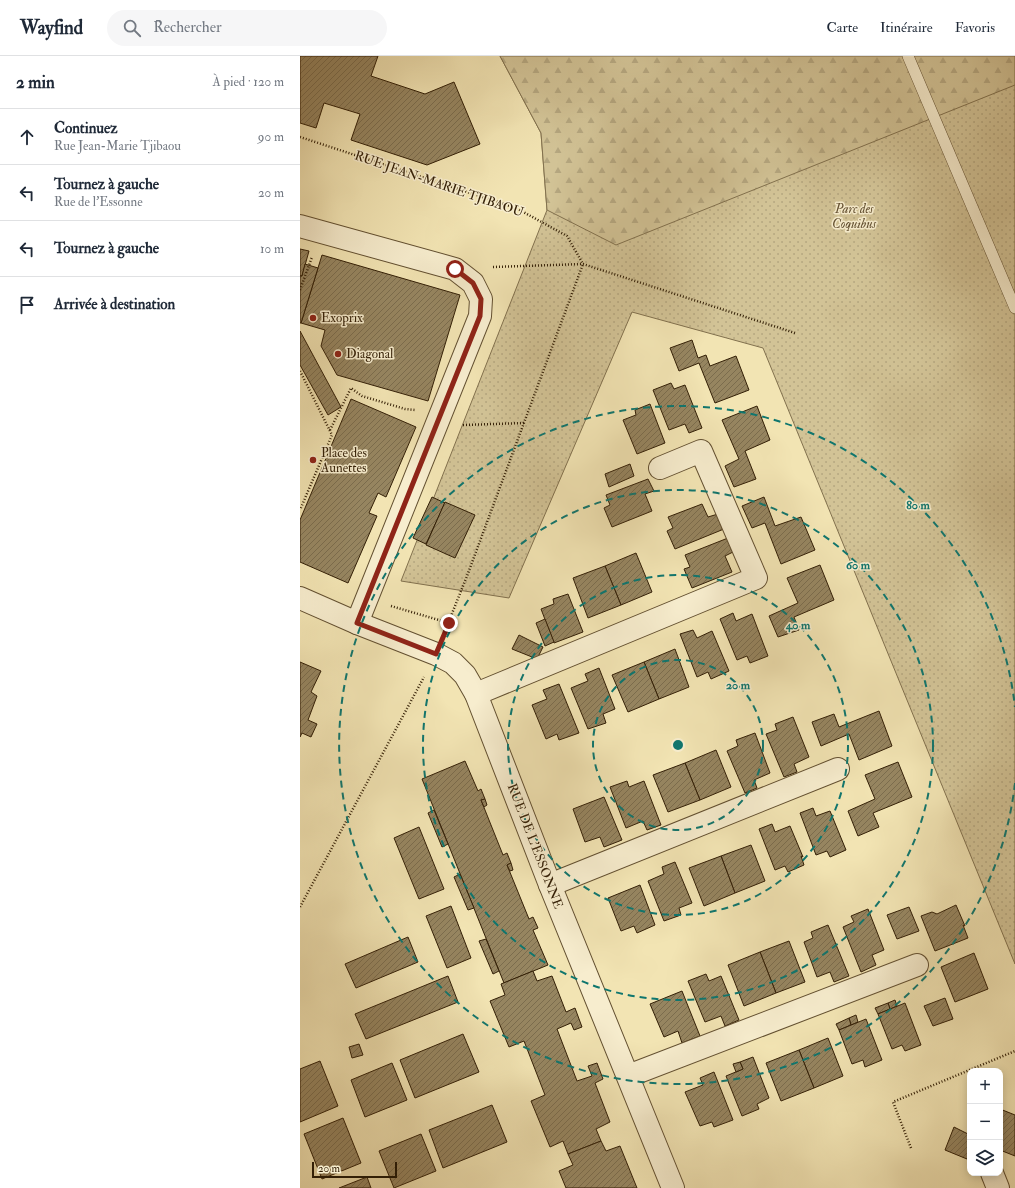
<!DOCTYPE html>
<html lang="fr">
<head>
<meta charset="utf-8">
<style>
  :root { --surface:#fff; --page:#f6f6f7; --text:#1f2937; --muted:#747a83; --line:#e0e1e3 }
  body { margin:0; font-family:"IM FELL Double Pica",serif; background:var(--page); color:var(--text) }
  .controls { position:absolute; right:12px; bottom:12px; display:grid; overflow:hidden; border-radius:8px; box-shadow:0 2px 10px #0003 }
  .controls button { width:36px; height:36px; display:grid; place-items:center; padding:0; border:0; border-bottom:1px solid var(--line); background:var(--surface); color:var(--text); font:20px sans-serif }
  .scale { position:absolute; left:12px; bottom:10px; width:85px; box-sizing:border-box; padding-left:4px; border:2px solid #331f06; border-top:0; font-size:11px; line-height:14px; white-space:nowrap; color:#331f06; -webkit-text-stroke:3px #f7edce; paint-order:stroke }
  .stop { position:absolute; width:12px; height:12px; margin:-9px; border:3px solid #8f2418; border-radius:50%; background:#fff }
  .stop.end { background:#8f2418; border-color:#fff; box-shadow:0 1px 4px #0008 }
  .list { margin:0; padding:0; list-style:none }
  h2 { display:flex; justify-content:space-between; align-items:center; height:52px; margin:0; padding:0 16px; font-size:17px }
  h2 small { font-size:13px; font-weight:400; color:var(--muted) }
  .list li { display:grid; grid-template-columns:26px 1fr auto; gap:12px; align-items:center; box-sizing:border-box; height:56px; padding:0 16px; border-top:1px solid var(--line) }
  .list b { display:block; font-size:15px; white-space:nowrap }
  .list p { margin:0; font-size:13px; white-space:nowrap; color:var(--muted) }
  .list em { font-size:13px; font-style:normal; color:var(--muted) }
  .icon { flex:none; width:22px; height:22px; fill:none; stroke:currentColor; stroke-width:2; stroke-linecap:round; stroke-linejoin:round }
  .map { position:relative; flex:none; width:715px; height:1132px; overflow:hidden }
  header { display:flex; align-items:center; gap:24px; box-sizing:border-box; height:56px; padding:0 20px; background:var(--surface); border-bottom:1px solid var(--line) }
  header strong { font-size:19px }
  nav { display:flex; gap:22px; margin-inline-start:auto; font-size:14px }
  .search { width:280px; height:36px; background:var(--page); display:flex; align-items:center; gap:10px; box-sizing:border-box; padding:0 14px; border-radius:22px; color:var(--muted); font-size:15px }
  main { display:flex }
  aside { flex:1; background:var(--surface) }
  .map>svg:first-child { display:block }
</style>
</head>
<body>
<header>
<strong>Wayfind</strong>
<div class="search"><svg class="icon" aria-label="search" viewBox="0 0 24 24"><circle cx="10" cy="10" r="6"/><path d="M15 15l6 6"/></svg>Rechercher</div>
<nav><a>Carte</a><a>Itinéraire</a><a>Favoris</a></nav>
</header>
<main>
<aside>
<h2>2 min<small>À pied · 120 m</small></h2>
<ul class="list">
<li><svg class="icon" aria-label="ahead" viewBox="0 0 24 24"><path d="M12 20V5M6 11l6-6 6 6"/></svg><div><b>Continuez</b><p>Rue Jean-Marie Tjibaou</p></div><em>90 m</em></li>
<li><svg class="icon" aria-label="left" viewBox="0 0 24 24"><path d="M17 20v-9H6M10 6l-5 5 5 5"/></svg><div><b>Tournez à gauche</b><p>Rue de l'Essonne</p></div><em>20 m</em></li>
<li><svg class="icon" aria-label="left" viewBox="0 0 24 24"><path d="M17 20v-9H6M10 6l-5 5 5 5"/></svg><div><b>Tournez à gauche</b></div><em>10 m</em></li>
<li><svg class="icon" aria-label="arrive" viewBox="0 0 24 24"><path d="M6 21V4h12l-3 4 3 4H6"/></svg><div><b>Arrivée à destination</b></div></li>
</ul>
</aside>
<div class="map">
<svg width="715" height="1132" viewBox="0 0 715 1132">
  <defs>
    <pattern id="grass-dots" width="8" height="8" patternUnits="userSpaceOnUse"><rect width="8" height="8" fill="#d2c396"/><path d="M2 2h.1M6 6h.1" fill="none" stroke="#b5a780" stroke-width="1.8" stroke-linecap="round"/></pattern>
    <pattern id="forest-firs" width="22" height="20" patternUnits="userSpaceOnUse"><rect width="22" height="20" fill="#d2c396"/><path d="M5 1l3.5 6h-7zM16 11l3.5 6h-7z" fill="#b5a780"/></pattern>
    <pattern id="building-hatch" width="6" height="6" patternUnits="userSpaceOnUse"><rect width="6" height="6" fill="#968560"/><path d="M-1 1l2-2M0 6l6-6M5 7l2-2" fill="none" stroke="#7b6c4d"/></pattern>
  </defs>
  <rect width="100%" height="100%" fill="#f2e4b3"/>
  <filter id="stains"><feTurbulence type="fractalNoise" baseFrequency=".005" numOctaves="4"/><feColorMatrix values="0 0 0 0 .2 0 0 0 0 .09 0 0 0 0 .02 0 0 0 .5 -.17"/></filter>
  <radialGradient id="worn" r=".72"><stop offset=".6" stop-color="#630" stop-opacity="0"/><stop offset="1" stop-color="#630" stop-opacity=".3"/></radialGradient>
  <!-- grass -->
  <polygon fill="url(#grass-dots)" stroke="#82714e" points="200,0 715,0 715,908 463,292 332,256 209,542 101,525 247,154 241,77"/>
  <!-- forest -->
  <polygon fill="url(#forest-firs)" stroke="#82714e" points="200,0 715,0 715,29 316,189 247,154 241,77"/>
  <!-- building -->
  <g fill="url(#building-hatch)" stroke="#331f06">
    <polygon points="0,0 78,0 71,20 125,38 154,26 180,88 127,109 51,84 60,58 24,47 16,72 0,67"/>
    <polygon points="0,193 9,195 2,220 0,220"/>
    <polygon points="22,199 160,239 128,345 37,319 21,290 25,274 1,267"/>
    <polygon points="5,208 18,212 1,267 0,267 0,220 2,220"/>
    <polygon points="0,275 41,351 28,359 0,309"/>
    <polygon points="392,284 398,302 406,299 410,310 436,300 449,334 415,347 399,307 379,315 370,292"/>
    <polygon points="371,327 374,333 385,329 402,372 389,377 385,368 369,374 353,334"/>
    <polygon points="51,343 116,371 86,441 78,437 69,457 77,460 48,527 0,506 0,464"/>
    <polygon points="350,348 365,387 337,398 323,364 336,359 335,354"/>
    <polygon points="457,350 470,384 445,395 456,423 434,431 425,410 439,403 422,364"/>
    <polygon points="330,408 334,420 309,431 305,418"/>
    <polygon points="348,423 354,435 345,438 352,455 312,471 304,452 310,449 306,439"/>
    <polygon points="132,441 145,447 126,488 113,482"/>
    <polygon points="464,441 475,470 501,461 515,494 481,508 465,467 452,472 442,450"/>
    <polygon points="145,446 175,459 155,502 126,489"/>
    <polygon points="402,448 408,461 418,458 424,473 375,493 367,475 373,472 368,461"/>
    <polygon points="428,482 433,496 425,500 432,516 392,532 384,513 390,511 385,499"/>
    <polygon points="336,497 352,536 321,549 305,510"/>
    <polygon points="520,509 534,544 494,561 499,574 478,581 469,560 498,547 487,522"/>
    <polygon points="305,510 321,549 288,562 273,522"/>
    <polygon points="268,538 283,576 254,587 241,553 254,548 253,543"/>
    <polygon points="433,557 436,565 452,558 468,600 450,607 447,600 437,604 420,563"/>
    <polygon points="245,563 254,586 245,590 236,567"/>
    <polygon points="393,574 397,582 412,575 429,615 411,623 408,616 397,621 380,578"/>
    <polygon points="219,579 243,591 237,603 212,593"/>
    <polygon points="375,593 389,631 359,643 344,606"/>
    <polygon points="0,606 21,615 11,636 17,640 8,664 17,668 11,681 2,677 0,681"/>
    <polygon points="344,606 359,643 328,656 312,619"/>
    <polygon points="299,612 315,653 303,658 306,667 288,673 271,632 288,625 285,618"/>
    <polygon points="259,628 279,677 259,684 257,678 246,683 232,649 247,643 243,634"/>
    <polygon points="579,655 592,690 559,704 549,678 521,690 512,666 534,658 539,671"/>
    <polygon points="493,661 509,701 494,708 497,716 484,721 466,678 477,674 475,668"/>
    <polygon points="455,677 470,717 454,724 457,732 445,737 427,695 438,690 436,684"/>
    <polygon points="416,694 431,731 400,744 385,707"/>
    <polygon points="165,705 178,735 181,733 185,743 181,744 203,799 207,797 211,807 207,809 229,863 233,861 238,872 233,874 248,909 204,927 122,723"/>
    <polygon points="598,706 612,741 573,757 579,771 558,780 548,755 575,743 565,719"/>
    <polygon points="385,707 400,744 368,756 353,719"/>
    <polygon points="327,725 329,731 344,725 361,769 347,774 343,765 326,772 310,731"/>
    <polygon points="304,741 322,784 304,791 300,781 285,786 273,753"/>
    <polygon points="185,743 187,749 184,751 181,744"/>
    <polygon points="513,752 516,760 530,755 546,794 530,801 527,795 516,799 500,757"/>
    <polygon points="134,754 148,788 142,791 128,757"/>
    <polygon points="472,768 475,776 490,770 503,801 501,800 504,809 488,816 485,810 475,814 459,773"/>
    <polygon points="119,771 144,833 119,843 94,782"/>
    <polygon points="451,789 465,825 435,837 421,800"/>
    <polygon points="421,800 435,837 404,850 389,812"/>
    <polygon points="375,806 392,847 379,852 381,859 364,865 348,825 364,818 362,811"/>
    <polygon points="211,807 213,814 210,815 207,809"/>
    <polygon points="160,818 174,852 168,854 154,821"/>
    <polygon points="340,829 355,869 337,877 334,870 321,875 308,842"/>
    <polygon points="656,849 665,870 663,869 668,882 635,895 621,860 632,856 637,858"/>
    <polygon points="151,850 171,902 147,912 126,860"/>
    <polygon points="609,851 619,875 597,883 587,859"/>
    <polygon points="568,853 584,894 572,899 576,909 561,916 543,871 554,866 551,860"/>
    <polygon points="528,869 549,920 534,926 530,916 517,921 504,886 513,882 511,876"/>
    <polygon points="108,881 118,906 56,932 45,908"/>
    <polygon points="186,883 199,915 193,918 179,885"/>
    <polygon points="489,885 505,926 476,937 460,896"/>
    <polygon points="460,896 476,937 444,950 428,909"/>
    <polygon points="674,897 688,933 655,946 641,911"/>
    <polygon points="233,915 237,925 252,920 266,956 275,952 282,971 274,974 271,967 257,973 277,1025 292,1020 288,1010 297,1007 303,1023 295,1027 310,1066 296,1073 301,1085 268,1098 263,1085 250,1091 231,1045 245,1039 224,985 209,991 190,945 205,939 201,928"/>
    <polygon points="406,918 409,925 421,920 439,964 425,970 421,960 405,966 388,925"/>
    <polygon points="148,920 158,946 66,983 55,958"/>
    <polygon points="382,935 400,980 382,987 378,975 364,981 350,948"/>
    <polygon points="645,942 653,963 633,970 624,950"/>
    <polygon points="595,944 597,950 590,953 588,947"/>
    <polygon points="588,947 590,953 578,958 575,952"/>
    <polygon points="605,947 621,989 605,995 602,989 592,993 578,958"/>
    <polygon points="556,959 558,966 551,969 549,962"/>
    <polygon points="549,962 551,969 539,974 536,968"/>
    <polygon points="566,963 582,1004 565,1011 563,1004 552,1008 539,974"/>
    <polygon points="163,978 179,1016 115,1042 100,1004"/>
    <polygon points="528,982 543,1020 514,1032 499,994"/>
    <polygon points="59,988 63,999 52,1002 49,991"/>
    <polygon points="499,994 514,1032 481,1045 466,1007"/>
    <polygon points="453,1001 469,1042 457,1048 459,1053 442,1060 426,1020 443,1013 440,1006"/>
    <polygon points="20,1005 38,1050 0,1066 0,1013"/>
    <polygon points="440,1006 443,1013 436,1016 433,1008"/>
    <polygon points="92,1007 107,1044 65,1061 51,1024"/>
    <polygon points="414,1016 433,1064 414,1071 412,1066 400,1070 385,1036 403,1029 400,1022"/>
    <polygon points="192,1049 207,1086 143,1112 129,1074"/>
    <polygon points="700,1053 715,1059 715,1100 700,1094"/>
    <polygon points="43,1062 61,1107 22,1123 4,1078"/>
    <polygon points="654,1071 670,1079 670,1096 667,1103 645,1094"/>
    <polygon points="121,1078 136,1115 94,1132 79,1095"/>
    <polygon points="301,1085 306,1095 320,1090 337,1132 266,1132 259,1115 273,1109 268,1098"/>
    <polygon points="67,1121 71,1132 39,1132"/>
  </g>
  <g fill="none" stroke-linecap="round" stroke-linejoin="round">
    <defs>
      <polyline id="service" points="608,0 715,252"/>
      <g id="minor">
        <polyline points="0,170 155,213 173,227 181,243 180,260 57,567"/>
        <polyline points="0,542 57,567 136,598 153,607 165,619 176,638 250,829 373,1132"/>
        <polyline points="176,638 456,522 401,395 360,412"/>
        <polyline points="250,829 538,713"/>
        <polyline points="328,1020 617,909"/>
        <polyline points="692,1117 698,1132"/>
      </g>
    </defs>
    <!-- service casing -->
    <use href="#service" stroke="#635031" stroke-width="12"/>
    <!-- minor casing -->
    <use href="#minor" stroke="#635031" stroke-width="24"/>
    <!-- path -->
    <g stroke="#331f06" stroke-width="2.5" stroke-dasharray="1 2" stroke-linecap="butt">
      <polyline points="0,81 216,152 267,180 283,208"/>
      <polyline points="193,211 283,208 495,277"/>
      <polyline points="0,234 12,201"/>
      <polyline points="0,315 32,379 0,454"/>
      <polyline points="163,369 224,367"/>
      <polyline points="30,374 51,332 62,340 105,353 115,354"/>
      <polyline points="91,550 149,567"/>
      <polyline points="145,575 167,520 283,208"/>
      <polyline points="0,851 124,621"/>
      <polyline points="611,1092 593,1046 715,995"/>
    </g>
    <!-- service -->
    <use href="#service" stroke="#f7edce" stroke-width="11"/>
    <!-- minor -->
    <use href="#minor" stroke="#f7edce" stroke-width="22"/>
  </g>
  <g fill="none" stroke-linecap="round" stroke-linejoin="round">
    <!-- route -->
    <polyline stroke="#8f2418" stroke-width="5" points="149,567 136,598 57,567 180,260 181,243 173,227 155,213"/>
  </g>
  <!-- distance rings -->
  <g fill="none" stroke="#0f766e" stroke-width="2" stroke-dasharray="7 5">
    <circle cx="378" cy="689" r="85"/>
    <circle cx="378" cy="689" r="170"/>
    <circle cx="378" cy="689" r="255"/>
    <path d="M715 727A339 339 0 1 1 715 651"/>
  </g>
  <!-- markers -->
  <g fill="#8f2418" stroke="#f7edce" stroke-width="1.5">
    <circle cx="13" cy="262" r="4"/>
    <circle cx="38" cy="298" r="4"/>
    <circle cx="13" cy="404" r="4"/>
  </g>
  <g text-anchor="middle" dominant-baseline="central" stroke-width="3" stroke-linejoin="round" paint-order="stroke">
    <!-- street labels -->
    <g font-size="13" fill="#331f06" stroke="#f7edce">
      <text transform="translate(139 128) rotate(19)">RUE JEAN-MARIE TJIBAOU</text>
      <text transform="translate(235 790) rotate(69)">RUE DE L'ESSONNE</text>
    </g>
    <!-- park labels -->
    <g font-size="13" font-style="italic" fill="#635031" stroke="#f7edce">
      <text x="554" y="153">Parc des<tspan x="554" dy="15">Coquibus</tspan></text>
    </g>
    <!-- poi labels -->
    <g font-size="13" fill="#331f06" stroke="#f7edce" text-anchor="start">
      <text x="21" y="262">Exoprix</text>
      <text x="46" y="298">Diagonal</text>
      <text x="21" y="397">Place des<tspan x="21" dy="15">Aunettes</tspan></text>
    </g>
  </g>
  <circle cx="378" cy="689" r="6" fill="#0f766e" stroke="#f7edce" stroke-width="2"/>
  <g font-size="12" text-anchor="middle" font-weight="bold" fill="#0f766e" stroke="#f7edce" stroke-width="3" stroke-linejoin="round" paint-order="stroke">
    <text x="618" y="453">80 m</text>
    <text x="558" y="513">60 m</text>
    <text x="498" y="573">40 m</text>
    <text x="438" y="633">20 m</text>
  </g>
  <rect width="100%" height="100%" filter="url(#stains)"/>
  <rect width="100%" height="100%" fill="url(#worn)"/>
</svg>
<div class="controls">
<button>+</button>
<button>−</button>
<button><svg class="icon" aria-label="layers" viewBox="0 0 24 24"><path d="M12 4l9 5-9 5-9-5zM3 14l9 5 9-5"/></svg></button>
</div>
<div class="scale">20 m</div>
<div class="stop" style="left:155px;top:213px"></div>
<div class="stop end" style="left:149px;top:567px"></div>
</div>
</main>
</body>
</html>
